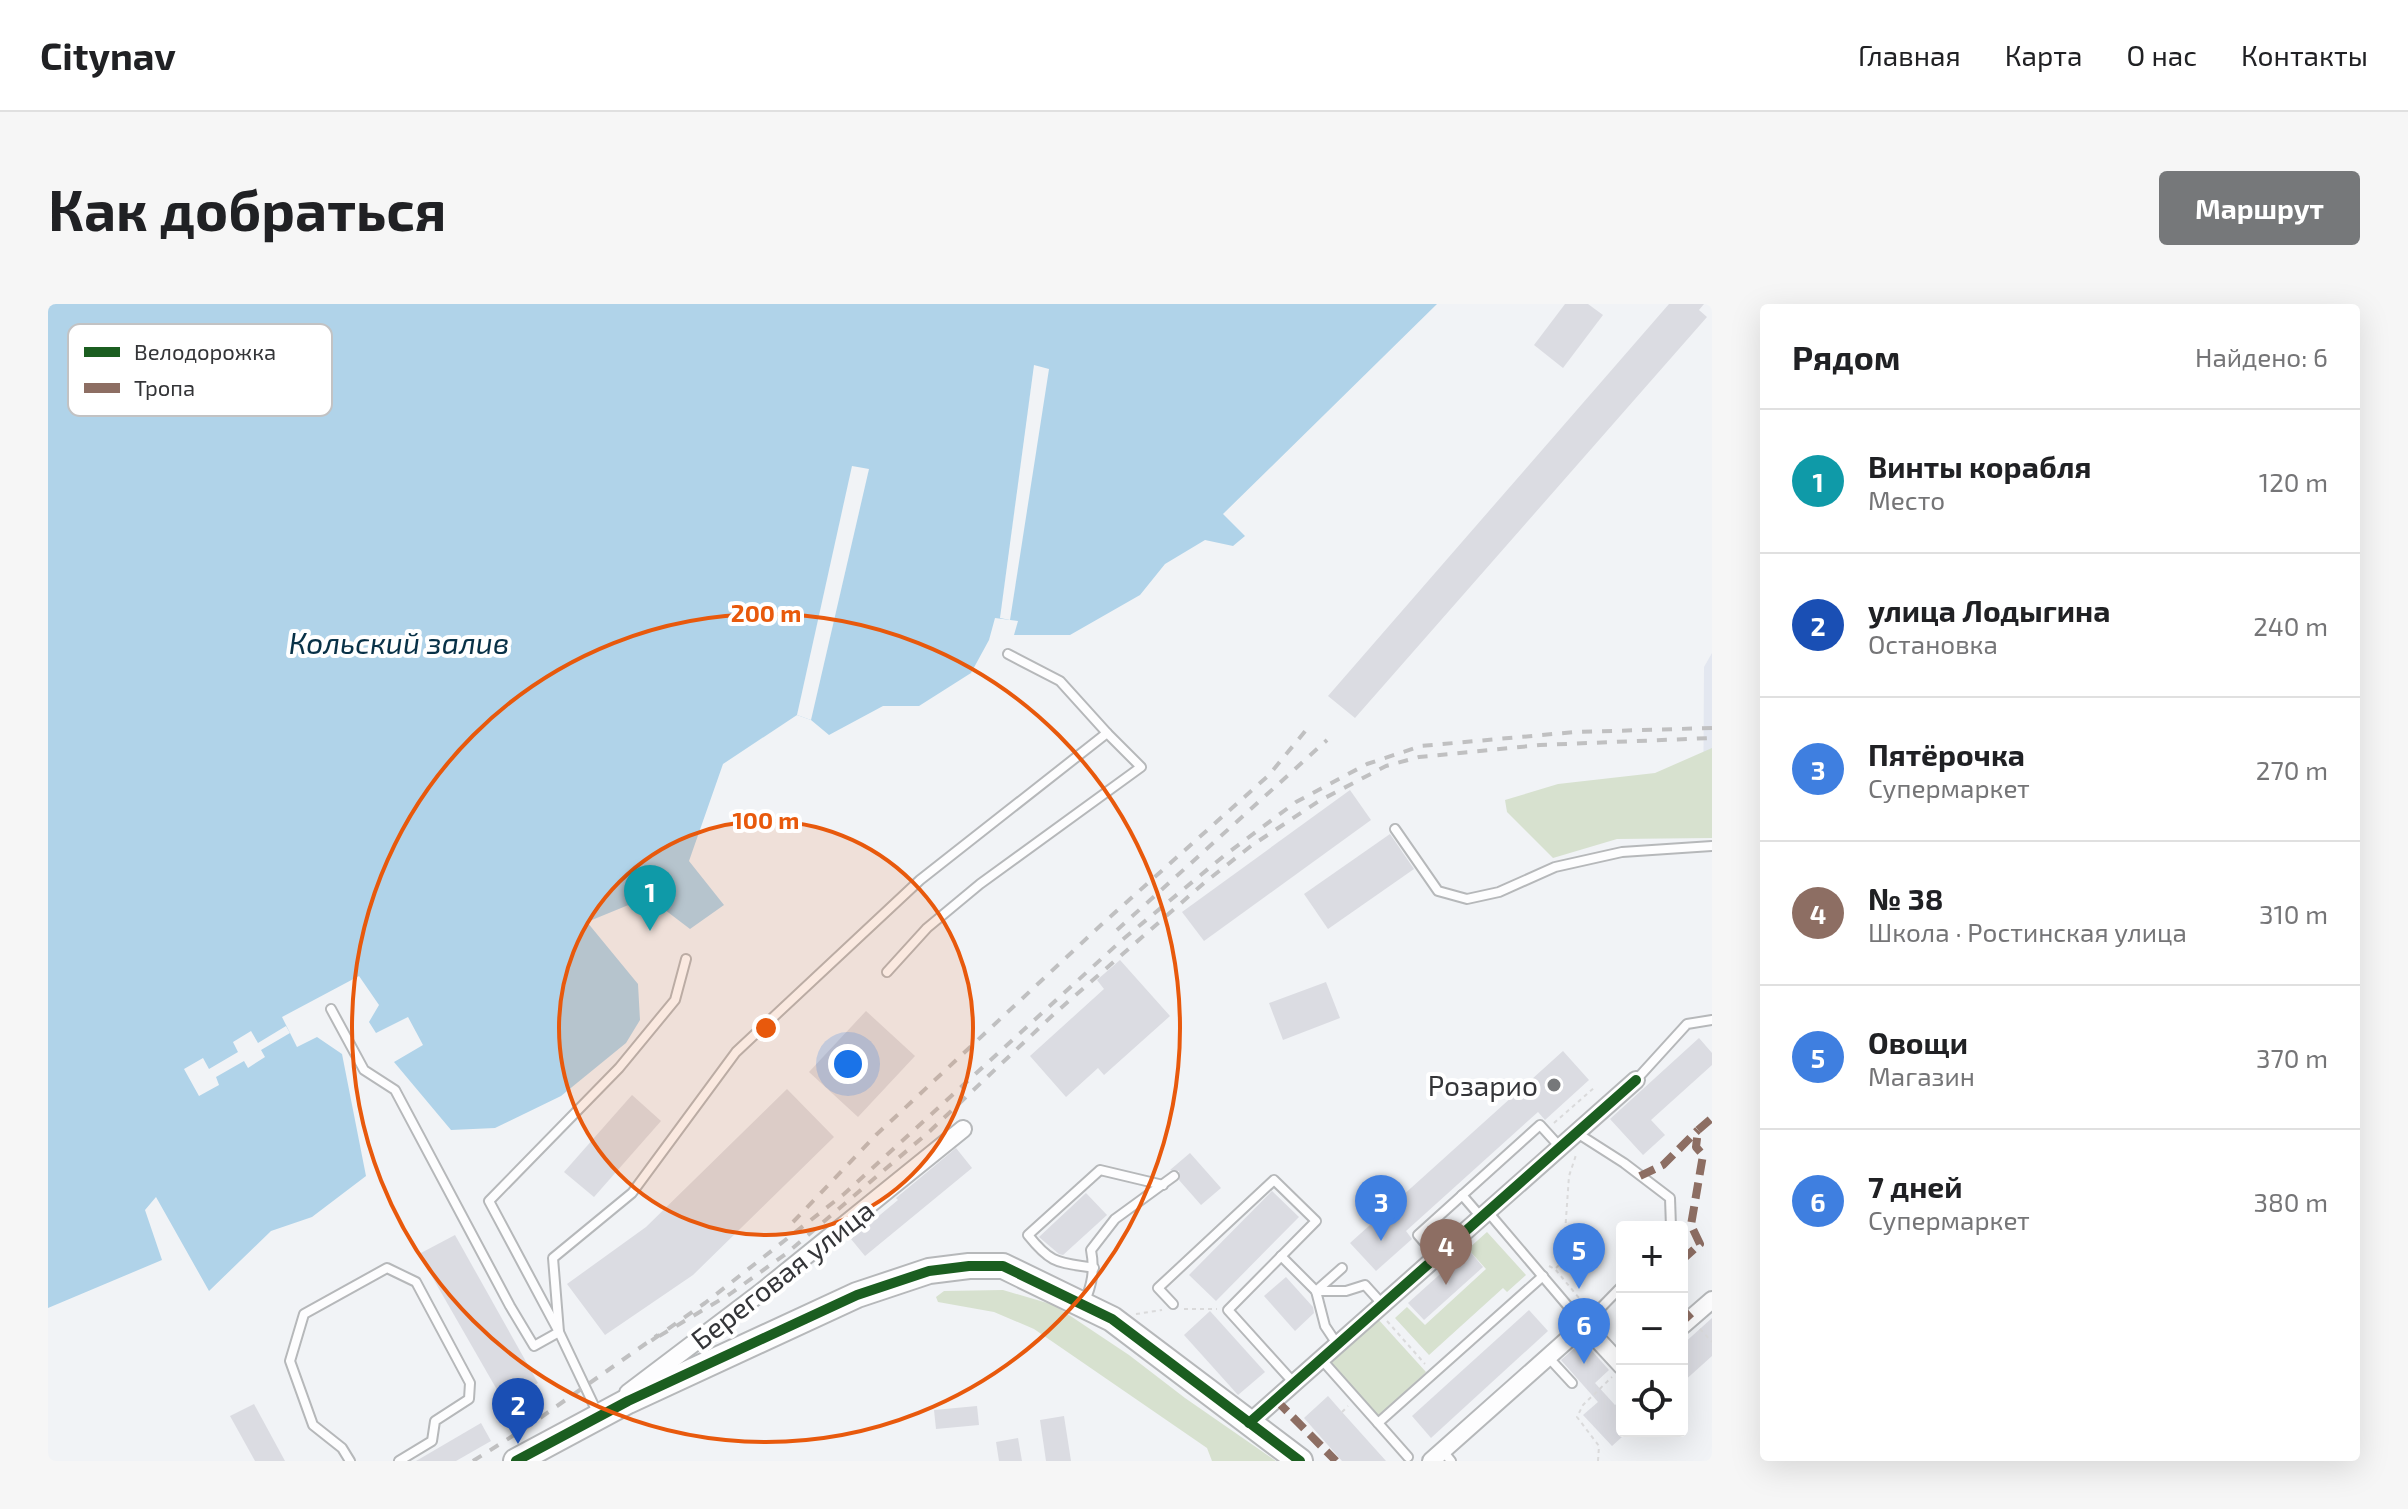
<!DOCTYPE html>
<html lang="ru">
<head>
<meta charset="utf-8">
<style>
  :root { --surface:#fff; --page:#f6f6f6; --text:#202124; --muted:#757577; --line:#e0e0e0; --accent:#76787a }
  body { margin:0; font-family:"Exo 2",sans-serif; background:var(--page); color:var(--text) }
  .controls { position:absolute; right:24px; bottom:24px; display:grid; overflow:hidden; border-radius:8px; box-shadow:0 8px 32px #0002 }
  .controls button { width:72px; height:72px; display:grid; place-items:center; padding:0; border:0; border-bottom:2px solid var(--line); background:var(--surface); color:var(--text); font:40px sans-serif }
  .you { position:absolute; left:800px; top:760px; width:28px; height:28px; margin:-20px; border:6px solid #fff; border-radius:50%; background:#1a73e8; box-shadow:0 0 0 12px #1a73e833 }
  .badge { display:grid; place-items:center; width:52px; height:52px; border-radius:50%; background:var(--accent); color:#fff; font-size:26px; font-weight:700 }
  .pin { position:absolute; translate:-50% -66px; filter:drop-shadow(0 2px 4px #0008) }
  .pin::after { content:''; position:absolute; top:42px; width:28px; height:24px; background:inherit; clip-path:polygon(0 0,100% 0,50% 100%) }
  .list { margin:0; padding:0; list-style:none }
  h2 { display:flex; justify-content:space-between; align-items:center; height:104px; margin:0; padding:0 32px; font-size:34px }
  h2 small { font-size:26px; font-weight:400; color:var(--muted) }
  .list li { display:grid; grid-template-columns:52px 1fr auto; gap:24px; align-items:center; box-sizing:border-box; height:144px; padding:0 32px; border-top:2px solid var(--line) }
  .list b { display:block; font-size:30px; white-space:nowrap }
  .list p { margin:0; font-size:26px; white-space:nowrap; color:var(--muted) }
  .list em { font-size:26px; font-style:normal; color:var(--muted) }
  .icon { flex:none; width:44px; height:44px; fill:none; stroke:currentColor; stroke-width:2; stroke-linecap:round; stroke-linejoin:round }
  .map { position:relative; flex:none; width:1664px; height:1157px; overflow:hidden; border-radius:8px }
  header { display:flex; align-items:center; gap:48px; box-sizing:border-box; height:112px; padding:0 40px; background:var(--surface); border-bottom:2px solid var(--line) }
  header strong { font-size:38px }
  nav { display:flex; gap:44px; margin-inline-start:auto; font-size:28px }
  .intro { display:flex; align-items:center; justify-content:space-between; box-sizing:border-box; height:192px; padding:0 48px }
  h1 { margin:0; font-size:56px }
  .button { padding:20px 36px; border-radius:8px; background:var(--accent); color:#fff; font-size:28px; font-weight:700 }
  main { display:flex; gap:48px; padding:0 48px }
  aside { flex:1; background:var(--surface); border-radius:8px; box-shadow:0 8px 32px #0002 }
  .map>svg:first-child { display:block }
</style>
</head>
<body>
<header>
<strong>Citynav</strong>
<nav><a>Главная</a><a>Карта</a><a>О нас</a><a>Контакты</a></nav>
</header>
<div class="intro"><h1>Как добраться</h1><a class="button">Маршрут</a></div>
<main>
<div class="map">
<svg width="1664" height="1157" viewBox="0 0 1664 1157">
  <rect width="100%" height="100%" fill="#f1f3f6"/>
  <!-- built -->
  <polygon fill="#e3e7f0" points="1664,349 1664,534 1655,534 1656,363"/>
  <!-- green -->
  <g fill="#d7e1cf">
    <polygon points="1664,444 1664,534 1569,535 1505,554 1459,508 1457,496 1510,480 1607,469"/>
    <polygon points="1439,928 1478,971 1459,988 1455,984 1381,1051 1347,1014 1359,1003 1377,1021 1438,965 1420,945"/>
    <polygon points="955,986 1006,1001 1081,1051 1137,1094 1228,1157 1164,1157 1159,1144 986,1025 946,1008 890,998 888,993 896,987"/>
    <polygon points="1329,1014 1378,1068 1330,1113 1281,1059"/>
  </g>
  <!-- water -->
  <polygon fill="#b0d3e9" points="0,0 1389,0 1175,210 1197,232 1185,242 1157,236 1117,260 1092,291 1022,331 966,331 970,317 947,314 941,336 923,369 871,402 835,402 781,431 763,416 749,411 675,460 641,557 676,601 642,625 600,593 539,618 590,680 592,716 578,739 513,792 447,824 403,826 346,758 375,741 360,713 328,729 321,718 331,701 311,672 234,713 249,743 269,733 294,750 318,872 264,913 223,927 161,987 108,893 97,906 114,956 0,1004"/>
  <!-- pier -->
  <g fill="#f1f3f6">
    <polygon points="986,61 1001,65 962,316 952,314"/>
    <polygon points="804,162 821,165 763,416 749,411"/>
    <polygon points="238,722 242,729 213,746 217,753 200,764 196,757 168,773 171,781 151,792 136,765 155,754 161,765 190,748 185,738 203,727 210,739"/>
  </g>
  <!-- building -->
  <g fill="#dbdce2">
    <polygon points="1517,0 1540,0 1555,11 1515,64 1486,41"/>
    <polygon points="1621,0 1656,0 1651,6 1659,13 1307,414 1280,392"/>
    <polygon points="1302,486 1323,516 1156,637 1134,608"/>
    <polygon points="1342,530 1366,565 1280,625 1256,590"/>
    <polygon points="1072,656 1122,712 1056,771 1050,764 1018,793 982,752 1056,685 1049,676"/>
    <polygon points="1278,678 1292,714 1235,736 1221,699"/>
    <polygon points="818,707 867,752 810,813 761,768"/>
    <polygon points="1651,734 1664,749 1664,761 1603,816 1617,831 1595,851 1562,815"/>
    <polygon points="1515,747 1541,776 1497,816 1490,808 1358,927 1364,935 1328,967 1302,939"/>
    <polygon points="739,785 786,833 645,971 557,1031 519,980 598,923"/>
    <polygon points="584,791 613,817 546,893 516,868"/>
    <polygon points="908,844 924,864 817,952 803,935 850,896 848,894"/>
    <polygon points="1142,849 1173,884 1153,901 1131,876 1131,867 1122,866"/>
    <polygon points="1224,887 1251,913 1168,997 1141,971"/>
    <polygon points="1038,889 1059,911 1015,951 1011,950 991,933"/>
    <polygon points="407,931 490,1079 456,1098 371,950"/>
    <polygon points="1420,945 1435,963 1376,1016 1360,999"/>
    <polygon points="1238,973 1265,1003 1266,1009 1247,1027 1216,992"/>
    <polygon points="1481,1006 1500,1027 1383,1134 1364,1112"/>
    <polygon points="1162,1007 1217,1068 1190,1091 1136,1031"/>
    <polygon points="1664,1014 1664,1052 1634,1079 1634,1041"/>
    <polygon points="1535,1037 1561,1066 1547,1079 1567,1101 1574,1095 1574,1133 1564,1142 1535,1111 1550,1098 1513,1056"/>
    <polygon points="1280,1092 1294,1108 1338,1157 1294,1157 1256,1114"/>
    <polygon points="206,1100 237,1157 207,1157 182,1112"/>
    <polygon points="929,1102 931,1121 888,1125 886,1106"/>
    <polygon points="1016,1112 1023,1157 998,1157 992,1116"/>
    <polygon points="433,1119 443,1137 408,1157 368,1157"/>
    <polygon points="970,1134 974,1157 951,1157 948,1138"/>
  </g>
  <g fill="none" stroke-linecap="round" stroke-linejoin="round">
    <defs>
      <g id="lane">
        <polyline points="1347,525 1390,587 1419,595 1451,588 1507,563 1574,548 1664,542"/>
        <polyline points="839,668 879,624 932,580 1093,463 1059,429"/>
        <polyline points="283,705 316,766 347,786 462,1002 486,1042 511,1028 505,954 584,889 688,748 872,576 1059,429 1012,377 960,350"/>
        <polyline points="1588,776 1639,720 1664,716"/>
        <polyline points="1529,829 1576,859 1622,894 1623,923"/>
        <polyline points="1414,891 1433,913"/>
        <polyline points="1440,908 1536,1021 1574,982"/>
        <polyline points="1233,952 1268,987 1277,1022 1289,1040"/>
        <polyline points="1389,953 1370,931 1492,821 1512,843"/>
        <path d="M1046 964C1010 958 1004 961 980 931L1052 866 1115 881"/>
        <polyline points="1268,987 1298,987 1317,981 1336,1002"/>
        <polyline points="1268,987 1294,964"/>
        <path d="M1036 1000C1044 980 1047 967 1043 946L1067 915 1126 872"/>
        <polyline points="1125,1000 1110,984 1226,876 1268,917 1180,1006 1246,1079"/>
        <polyline points="1500,1053 1524,1079"/>
        <polyline points="1274,1056 1330,1119 1495,972"/>
        <polyline points="550,1110 511,1028 441,897 571,764 627,696 638,655"/>
        <polyline points="1330,1119 1360,1153"/>
        <polyline points="1395,1147 1403,1157"/>
        <polyline points="302,1157 294,1144 265,1121 242,1057 256,1010 339,964 368,978 422,1079 421,1095 387,1117 384,1137 351,1157"/>
      </g>
      <g id="street">
        <polyline points="1634,1022 1664,996"/>
        <polyline points="580,1089 712,989 915,825"/>
        <polyline points="1201,1119 1588,776"/>
        <polyline points="1383,1157 1536,1021 1574,1062"/>
      </g>
      <polyline id="secondary" points="468,1157 580,1097 809,991 881,967 921,962 955,962 1064,1015 1252,1157"/>
    </defs>
    <!-- lane casing -->
    <use href="#lane" stroke="#b6b8ba" stroke-width="12"/>
    <!-- street casing -->
    <use href="#street" stroke="#b6b8ba" stroke-width="20"/>
    <!-- secondary casing -->
    <use href="#secondary" stroke="#b6b8ba" stroke-width="28"/>
    <!-- path -->
    <g stroke="#dadadb" stroke-width="2" stroke-dasharray="4 4" stroke-linecap="butt">
      <polyline points="1506,819 1547,783"/>
      <polyline points="1501,962 1507,965 1531,994"/>
      <polyline points="1508,964 1515,957 1521,872 1528,851"/>
      <polyline points="1136,1005 1169,1005"/>
      <polyline points="1088,1010 1114,1006"/>
      <polyline points="1339,1017 1377,1060"/>
      <polyline points="1652,1025 1664,1038"/>
      <polyline points="1294,1108 1300,1102"/>
      <polyline points="1550,1157 1551,1142 1529,1113 1535,1101 1564,1073"/>
    </g>
    <!-- lane -->
    <use href="#lane" stroke="#fdfdfe" stroke-width="8"/>
    <!-- street -->
    <use href="#street" stroke="#fdfdfe" stroke-width="16"/>
    <!-- secondary -->
    <use href="#secondary" stroke="#fdfdfe" stroke-width="24"/>
    <!-- rail -->
    <g stroke="#c0c0c1" stroke-width="4" stroke-dasharray="10 10" stroke-linecap="butt">
      <polyline points="1664,424 1527,428 1373,442 1319,460 1248,498 1177,551 1074,636 796,890 657,999 603,1037 682,990 739,949 882,827 1006,710 1156,579 1203,542 1271,497 1338,462 1371,453 1492,441 1664,434"/>
      <polyline points="1069,626 1279,436"/>
      <polyline points="745,918 829,830 1053,621 1221,471 1263,420"/>
      <polyline points="425,1157 482,1121 610,1031"/>
    </g>
    <!-- quiet -->
    <g stroke="#8d6e63" stroke-width="8" stroke-dasharray="16 8" stroke-linecap="butt">
      <polyline points="1592,872 1615,861 1650,826"/>
      <polyline points="1634,956 1652,940 1643,921 1655,851 1648,843 1650,826 1664,814"/>
      <polyline points="1634,1005 1643,1015"/>
      <polyline points="1228,1096 1288,1157"/>
    </g>
    <defs>
      <g id="cycleway">
        <polyline points="1201,1119 1588,776"/>
        <polyline points="468,1157 580,1097 809,991 881,967 921,962 955,962 1064,1015 1252,1157"/>
      </g>
    </defs>
    <!-- cycleway casing -->
    <use href="#cycleway" stroke="#fff" stroke-width="15"/>
    <!-- cycleway -->
    <use href="#cycleway" stroke="#1b5e20" stroke-width="10"/>
  </g>
  <!-- distance rings -->
  <circle cx="718" cy="724" r="207" fill="#e8590c" fill-opacity=".12"/>
  <g fill="none" stroke="#e8590c" stroke-width="4">
    <circle cx="718" cy="724" r="207"/>
    <circle cx="718" cy="724" r="414"/>
  </g>
  <!-- markers -->
  <circle fill="#76787a" stroke="#fff" stroke-width="3" cx="1506" cy="781" r="8"/>
  <g text-anchor="middle" dominant-baseline="central" stroke-width="8" stroke-linejoin="round" paint-order="stroke">
    <!-- poi labels -->
    <g font-size="28" fill="#343538" stroke="#fff" text-anchor="end">
      <text x="1490" y="781">Розарио</text>
    </g>
    <!-- street labels -->
    <g font-size="28" fill="#343538" stroke="#fff">
      <text transform="translate(734 970) rotate(-38)">Береговая улица</text>
    </g>
    <!-- water labels -->
    <g font-size="30" font-style="italic" fill="#083147" stroke="#fff">
      <text x="351" y="338">Кольский залив</text>
    </g>
  </g>
  <!-- legend -->
  <rect x="20" y="20" width="264" height="92" rx="12" fill="#fff" stroke="#c2c2c3" stroke-width="2"/>
  <rect x="36" y="43" width="36" height="10" fill="#1b5e20"/>
  <rect x="36" y="79" width="36" height="10" fill="#8d6e63"/>
  <g font-size="22" fill="#343538">
    <text x="86" y="56">Велодорожка</text>
    <text x="86" y="92">Тропа</text>
  </g>
  <circle cx="718" cy="724" r="12" fill="#e8590c" stroke="#fff" stroke-width="4"/>
  <g font-size="24" text-anchor="middle" font-weight="bold" fill="#e8590c" stroke="#fff" stroke-width="8" stroke-linejoin="round" paint-order="stroke">
    <text x="718" y="318">200 m</text>
    <text x="718" y="525">100 m</text>
  </g>
</svg>
<div class="controls">
<button>+</button>
<button>−</button>
<button><svg class="icon" aria-label="locate" viewBox="0 0 24 24"><circle cx="12" cy="12" r="6"/><path d="M12 2v4M12 18v4M2 12h4M18 12h4"/></svg></button>
</div>
<div class="you"></div>
<div class="pin badge" style="left:602px;top:627px;background:#0f9aa8">1</div>
<div class="pin badge" style="left:470px;top:1140px;background:#1a4fb4">2</div>
<div class="pin badge" style="left:1333px;top:937px;background:#3f7fe0">3</div>
<div class="pin badge" style="left:1398px;top:981px;background:#8d6e63">4</div>
<div class="pin badge" style="left:1531px;top:985px;background:#3f7fe0">5</div>
<div class="pin badge" style="left:1536px;top:1060px;background:#3f7fe0">6</div>
</div>
<aside>
<h2>Рядом<small>Найдено: 6</small></h2>
<ul class="list">
<li><span class="badge" style="background:#0f9aa8">1</span><div><b>Винты корабля</b><p>Место</p></div><em>120 m</em></li>
<li><span class="badge" style="background:#1a4fb4">2</span><div><b>улица Лодыгина</b><p>Остановка</p></div><em>240 m</em></li>
<li><span class="badge" style="background:#3f7fe0">3</span><div><b>Пятёрочка</b><p>Супермаркет</p></div><em>270 m</em></li>
<li><span class="badge" style="background:#8d6e63">4</span><div><b>№ 38</b><p>Школа · Ростинская улица</p></div><em>310 m</em></li>
<li><span class="badge" style="background:#3f7fe0">5</span><div><b>Овощи</b><p>Магазин</p></div><em>370 m</em></li>
<li><span class="badge" style="background:#3f7fe0">6</span><div><b>7 дней</b><p>Супермаркет</p></div><em>380 m</em></li>
</ul>
</aside>
</main>
</body>
</html>
